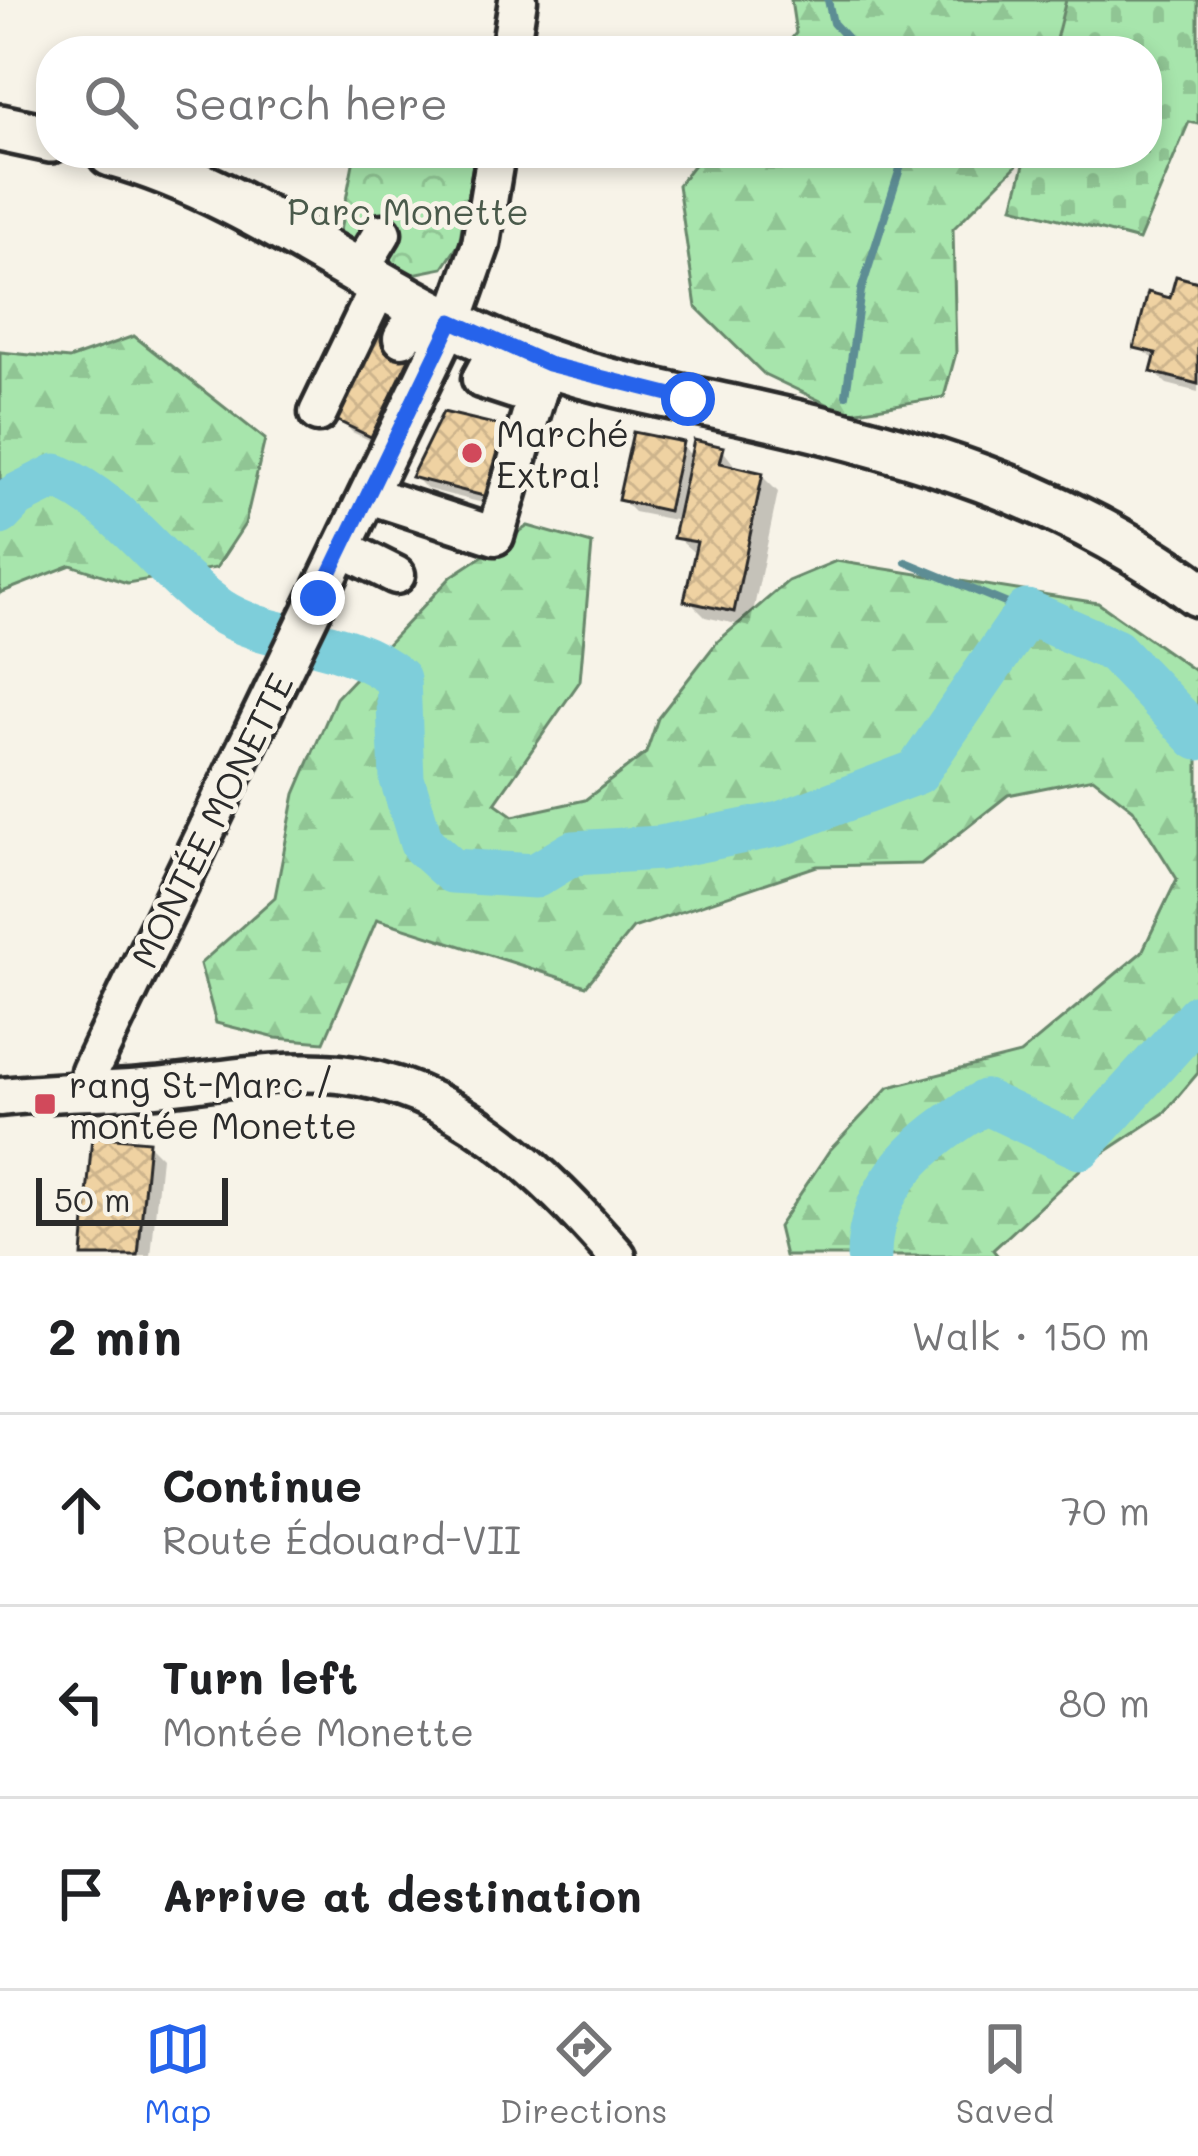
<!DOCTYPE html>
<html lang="en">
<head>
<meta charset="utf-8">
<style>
  :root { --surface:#fff; --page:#f2f2f2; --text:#202124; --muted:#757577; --line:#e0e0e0; --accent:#2563eb }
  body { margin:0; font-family:Mali,sans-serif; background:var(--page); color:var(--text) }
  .scale { position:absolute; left:36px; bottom:30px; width:192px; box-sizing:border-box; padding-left:12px; border:6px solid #2b2b2b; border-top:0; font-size:33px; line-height:42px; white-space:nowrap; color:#2b2b2b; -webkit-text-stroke:9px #f7f3e8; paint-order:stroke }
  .stop { position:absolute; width:36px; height:36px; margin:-27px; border:9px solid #2563eb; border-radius:50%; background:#fff }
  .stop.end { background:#2563eb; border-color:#fff; box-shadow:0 3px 12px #0008 }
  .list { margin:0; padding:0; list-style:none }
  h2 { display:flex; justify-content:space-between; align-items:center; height:156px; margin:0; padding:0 48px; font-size:51px }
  h2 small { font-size:39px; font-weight:400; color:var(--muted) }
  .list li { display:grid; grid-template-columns:78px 1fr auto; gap:36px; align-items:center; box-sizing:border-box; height:192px; padding:0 48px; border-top:3px solid var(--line) }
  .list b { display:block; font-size:45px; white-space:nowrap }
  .list p { margin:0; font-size:39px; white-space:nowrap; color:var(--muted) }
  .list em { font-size:39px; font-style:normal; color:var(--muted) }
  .icon { flex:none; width:66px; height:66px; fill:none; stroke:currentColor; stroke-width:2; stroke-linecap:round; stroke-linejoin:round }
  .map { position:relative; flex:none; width:1198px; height:1256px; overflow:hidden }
  .search { position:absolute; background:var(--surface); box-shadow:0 6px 18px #0003; left:36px; right:36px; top:36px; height:132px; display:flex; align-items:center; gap:30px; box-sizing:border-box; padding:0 42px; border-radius:48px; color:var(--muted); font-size:45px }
  .sheet { height:732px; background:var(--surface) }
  nav { display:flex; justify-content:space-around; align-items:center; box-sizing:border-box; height:168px; border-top:3px solid var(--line); background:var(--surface); font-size:33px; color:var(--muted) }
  nav a { display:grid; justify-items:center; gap:6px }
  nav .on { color:var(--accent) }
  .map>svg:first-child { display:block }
</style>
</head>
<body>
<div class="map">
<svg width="1198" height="1256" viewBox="0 0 1198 1256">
  <defs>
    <pattern id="forest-firs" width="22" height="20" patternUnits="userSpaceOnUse" patternTransform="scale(3)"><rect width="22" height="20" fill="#a7e5ac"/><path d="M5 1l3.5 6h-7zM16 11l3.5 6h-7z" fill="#90c594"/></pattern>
    <pattern id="cemetery-stones" width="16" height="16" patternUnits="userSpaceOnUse" patternTransform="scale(3)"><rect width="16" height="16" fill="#a7e5ac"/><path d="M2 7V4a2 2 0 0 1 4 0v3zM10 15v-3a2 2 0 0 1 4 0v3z" fill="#90c594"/></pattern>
    <pattern id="park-crowns" width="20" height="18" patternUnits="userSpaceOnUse" patternTransform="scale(3)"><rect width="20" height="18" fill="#a7e5ac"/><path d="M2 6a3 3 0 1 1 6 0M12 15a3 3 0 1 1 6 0" fill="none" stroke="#90c594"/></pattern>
    <pattern id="building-cross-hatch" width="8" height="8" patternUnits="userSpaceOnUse" patternTransform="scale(3)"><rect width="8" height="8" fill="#efd2a2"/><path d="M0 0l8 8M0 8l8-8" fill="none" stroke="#cdb48c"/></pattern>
  </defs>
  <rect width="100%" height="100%" fill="#f7f3e8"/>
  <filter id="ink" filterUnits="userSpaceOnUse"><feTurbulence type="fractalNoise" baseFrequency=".00833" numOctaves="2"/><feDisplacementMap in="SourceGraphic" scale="24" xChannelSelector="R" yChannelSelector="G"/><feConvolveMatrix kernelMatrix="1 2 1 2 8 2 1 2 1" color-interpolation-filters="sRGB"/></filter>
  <g filter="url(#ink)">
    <!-- forest -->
    <g fill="url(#forest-firs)" stroke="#69886c" stroke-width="3">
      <polygon points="791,0 1113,0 1097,51 782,51 796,33"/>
      <polygon points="703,153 1029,153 953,229 956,353 944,397 846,413 764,374 696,307 678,185"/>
      <polygon points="134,336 265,439 245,524 216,568 127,583 71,565 0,593 0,352 69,359"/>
      <polygon points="528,526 592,544 580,681 495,803 513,816 585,800 646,753 658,718 717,642 788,581 836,561 1098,603 1198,673 1198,1073 1164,1113 1084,1166 993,1250 998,1256 785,1256 778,1227 829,1151 889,1087 1020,1054 1142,952 1177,879 1133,809 1093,778 1008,795 921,864 817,866 633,928 586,986 377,919 324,1042 276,1038 216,1023 200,964 275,897 295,794 336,698 452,576"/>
    </g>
    <!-- cemetery -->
    <polygon fill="url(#cemetery-stones)" stroke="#69886c" stroke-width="3" points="1066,0 1198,0 1198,124 1189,122 1139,240 1013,207 1027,153 1147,153 1147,51 1053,51"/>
    <!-- park -->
    <polygon fill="url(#park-crowns)" stroke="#69886c" stroke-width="3" points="355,153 475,153 459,244 443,268 413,274 339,236"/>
    <!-- shadow -->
    <g fill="#0003">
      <polygon points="1198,285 1198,392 1167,384 1154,372 1157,361 1137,347 1172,301"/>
      <polygon points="411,354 424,366 384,447 352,432 340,419"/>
      <polygon points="444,416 507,509 427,489 415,477"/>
      <polygon points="681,445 693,457 722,449 738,470 761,475 778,492 750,627 705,617 688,600 697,555 676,537 680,521 634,512 621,499"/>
      <polygon points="148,1144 161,1157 151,1256 85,1256"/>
    </g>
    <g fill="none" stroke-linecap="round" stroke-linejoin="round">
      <!-- stream -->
      <g stroke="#5d8d94" stroke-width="8">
        <polyline points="828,0 833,23 859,51"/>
        <polyline points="846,395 861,291 905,153"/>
        <polyline points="0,482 16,496"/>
        <polyline points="906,562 1027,612"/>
      </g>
      <!-- river -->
      <g stroke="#7eceda" stroke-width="45">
        <path d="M0 513 16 496 56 476C123 504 160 570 219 610 268 643 346 635 398 679L402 779 422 844 452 871 535 876 573 853 660 848 780 824 917 772 1027 612 1115 651 1198 738"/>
        <path d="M869 1256C869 1183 927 1136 985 1102L1080 1147 1198 1016"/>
      </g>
    </g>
    <!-- building -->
    <g fill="url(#building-cross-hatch)" stroke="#2b2b2b" stroke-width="3">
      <polygon points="1176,276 1198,282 1198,384 1151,372 1156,353 1134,348 1148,292 1170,298"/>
      <polygon points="378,334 413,351 371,437 336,420"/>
      <polygon points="443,412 515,429 495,499 411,477"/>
      <polygon points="633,432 683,442 668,511 618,500"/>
      <polygon points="694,440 724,447 720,463 763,473 734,612 684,601 697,542 673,538"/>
      <polygon points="92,1136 149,1141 138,1256 82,1256"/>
    </g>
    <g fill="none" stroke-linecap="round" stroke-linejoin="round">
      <defs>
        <g id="minor">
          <polyline points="510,51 518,0"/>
          <polyline points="359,271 382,233"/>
          <polyline points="402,338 406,331 452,321"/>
          <polyline points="499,345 481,379 536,397 544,374"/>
          <polyline points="318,413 381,282"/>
          <polyline points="369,495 495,536 536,397"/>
          <polyline points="342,548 396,575"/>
          <polyline points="88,1089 90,1071 460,303 481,244 496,153"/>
          <path d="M0 1097C52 1091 104 1092 156 1087 216 1081 279 1068 339 1074 457 1086 543 1172 617 1256"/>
        </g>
        <g id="major">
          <polyline points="0,128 51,139"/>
          <path d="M111 153C258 194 377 298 518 353 591 382 670 395 747 412 909 448 1063 493 1198 593"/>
        </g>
      </defs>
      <!-- minor casing -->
      <use href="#minor" stroke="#2b2b2b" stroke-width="45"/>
      <!-- major casing -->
      <use href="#major" stroke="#2b2b2b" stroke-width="54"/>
      <!-- minor -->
      <use href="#minor" stroke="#f7f3e8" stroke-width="36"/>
      <!-- major -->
      <use href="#major" stroke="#f7f3e8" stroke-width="45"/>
    </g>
  </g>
  <g fill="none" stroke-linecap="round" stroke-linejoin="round" filter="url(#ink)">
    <!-- route -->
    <polyline stroke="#2563eb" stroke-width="15" points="318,598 452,321 548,364 688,399"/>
  </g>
  <!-- markers -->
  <g fill="#d1495b" stroke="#f7f3e8" stroke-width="4.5">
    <circle cx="472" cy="453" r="12"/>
    <rect x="33" y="1092" width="24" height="24" rx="6"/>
  </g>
  <g text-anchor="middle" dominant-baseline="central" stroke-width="10" stroke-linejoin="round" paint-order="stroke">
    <!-- park labels -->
    <g font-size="36" fill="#4a5a4b" stroke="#f7f3e8">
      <text x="408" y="210">Parc Monette</text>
    </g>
    <!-- poi labels -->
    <g font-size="36" fill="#2b2b2b" stroke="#f7f3e8" text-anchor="start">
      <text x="496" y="432">Marché<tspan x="496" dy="41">Extra!</tspan></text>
      <text x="69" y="1083">rang St-Marc /<tspan x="69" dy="41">montée Monette</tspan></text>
    </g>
    <!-- street labels -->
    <g font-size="36" fill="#2b2b2b" stroke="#f7f3e8">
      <text transform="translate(211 820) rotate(-64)">MONTÉE MONETTE</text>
    </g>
  </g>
</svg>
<div class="scale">50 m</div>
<div class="stop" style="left:688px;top:399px"></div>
<div class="stop end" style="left:318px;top:598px"></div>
<div class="search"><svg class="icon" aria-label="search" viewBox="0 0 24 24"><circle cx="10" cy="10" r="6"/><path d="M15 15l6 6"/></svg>Search here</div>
</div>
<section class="sheet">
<h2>2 min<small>Walk · 150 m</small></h2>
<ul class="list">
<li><svg class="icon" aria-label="ahead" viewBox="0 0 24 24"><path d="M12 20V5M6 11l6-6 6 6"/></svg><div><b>Continue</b><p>Route Édouard-VII</p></div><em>70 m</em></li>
<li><svg class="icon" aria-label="left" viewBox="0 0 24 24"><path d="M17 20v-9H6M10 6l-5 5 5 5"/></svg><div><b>Turn left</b><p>Montée Monette</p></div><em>80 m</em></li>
<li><svg class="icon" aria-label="arrive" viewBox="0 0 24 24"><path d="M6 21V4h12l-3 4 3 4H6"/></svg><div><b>Arrive at destination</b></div></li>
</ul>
</section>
<nav>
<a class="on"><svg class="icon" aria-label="map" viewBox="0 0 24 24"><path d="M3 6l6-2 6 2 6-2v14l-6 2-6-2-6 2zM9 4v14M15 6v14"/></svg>Map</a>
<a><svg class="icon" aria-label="directions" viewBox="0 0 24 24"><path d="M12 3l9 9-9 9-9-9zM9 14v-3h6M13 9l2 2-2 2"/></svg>Directions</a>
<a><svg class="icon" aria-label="saved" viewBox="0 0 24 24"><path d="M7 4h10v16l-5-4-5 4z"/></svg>Saved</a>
</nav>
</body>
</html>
